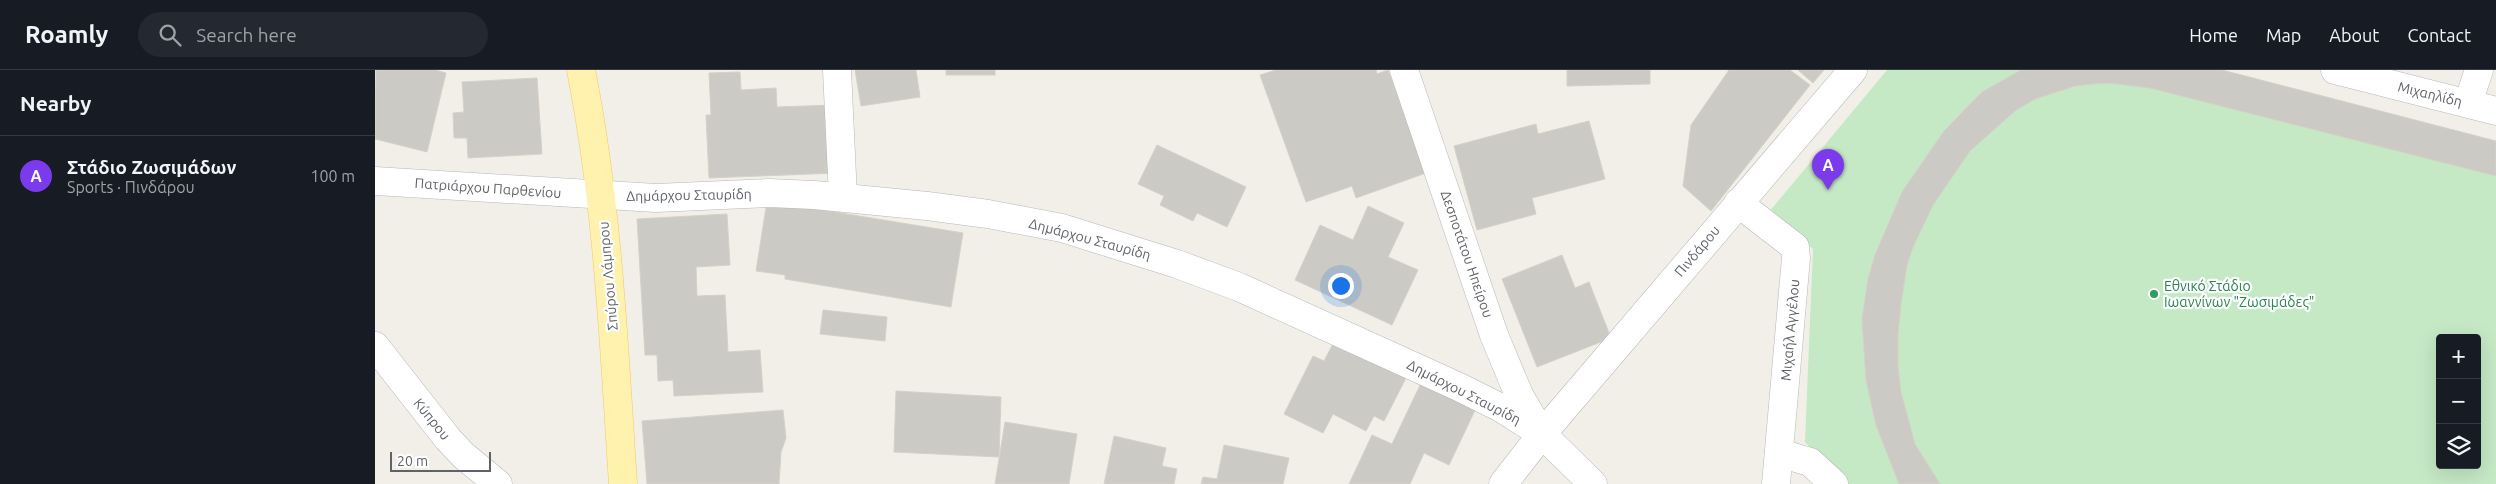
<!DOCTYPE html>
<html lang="en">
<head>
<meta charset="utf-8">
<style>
  :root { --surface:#171b24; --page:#242831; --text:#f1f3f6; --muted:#9ea1a6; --line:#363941; --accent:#7c3aed }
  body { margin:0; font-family:Ubuntu,sans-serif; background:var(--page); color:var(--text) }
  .controls { position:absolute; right:15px; bottom:15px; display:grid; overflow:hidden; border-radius:5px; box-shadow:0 5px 20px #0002 }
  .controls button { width:45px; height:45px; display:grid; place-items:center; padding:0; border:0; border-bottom:1px solid var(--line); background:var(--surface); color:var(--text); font:25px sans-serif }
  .scale { position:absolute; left:15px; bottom:12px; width:101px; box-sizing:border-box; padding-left:5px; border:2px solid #5f6368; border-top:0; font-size:14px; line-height:18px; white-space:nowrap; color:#5f6368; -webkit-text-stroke:4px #fff; paint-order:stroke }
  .you { position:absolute; left:965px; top:215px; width:18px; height:18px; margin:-12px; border:4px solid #fff; border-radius:50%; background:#1a73e8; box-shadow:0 0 0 8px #1a73e833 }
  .badge { display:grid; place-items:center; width:32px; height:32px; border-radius:50%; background:var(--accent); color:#fff; font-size:16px; font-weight:700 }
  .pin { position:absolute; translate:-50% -41px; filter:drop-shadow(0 1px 2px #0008) }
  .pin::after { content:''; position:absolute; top:26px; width:18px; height:15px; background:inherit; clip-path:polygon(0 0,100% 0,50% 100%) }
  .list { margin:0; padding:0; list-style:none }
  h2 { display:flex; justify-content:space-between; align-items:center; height:65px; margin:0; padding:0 20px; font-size:21px }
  h2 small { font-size:16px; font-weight:400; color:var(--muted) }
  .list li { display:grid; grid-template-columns:32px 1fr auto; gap:15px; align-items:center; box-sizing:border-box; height:80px; padding:0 20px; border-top:1px solid var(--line) }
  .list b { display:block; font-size:19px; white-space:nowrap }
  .list p { margin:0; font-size:16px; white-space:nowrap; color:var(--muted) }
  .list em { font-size:16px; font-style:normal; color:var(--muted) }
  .icon { flex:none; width:28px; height:28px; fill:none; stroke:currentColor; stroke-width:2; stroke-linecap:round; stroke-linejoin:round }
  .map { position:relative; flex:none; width:2121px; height:414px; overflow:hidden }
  header { display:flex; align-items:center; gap:30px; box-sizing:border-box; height:70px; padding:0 25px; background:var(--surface); border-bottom:1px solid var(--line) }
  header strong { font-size:24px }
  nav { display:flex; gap:28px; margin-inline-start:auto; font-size:18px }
  .search { width:350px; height:45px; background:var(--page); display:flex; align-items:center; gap:12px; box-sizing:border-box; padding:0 18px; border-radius:28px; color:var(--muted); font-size:19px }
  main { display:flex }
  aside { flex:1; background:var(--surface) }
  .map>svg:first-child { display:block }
</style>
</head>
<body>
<header>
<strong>Roamly</strong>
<div class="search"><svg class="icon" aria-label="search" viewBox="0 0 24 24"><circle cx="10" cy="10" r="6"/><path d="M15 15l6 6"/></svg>Search here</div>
<nav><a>Home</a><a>Map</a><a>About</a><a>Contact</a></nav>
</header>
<main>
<aside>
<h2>Nearby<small></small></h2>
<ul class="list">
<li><span class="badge">A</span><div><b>Στάδιο Ζωσιμάδων</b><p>Sports · Πινδάρου</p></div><em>100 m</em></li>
</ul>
</aside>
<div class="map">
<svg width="2121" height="414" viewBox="0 0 2121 414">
  <rect width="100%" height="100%" fill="#f1efe8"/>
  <!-- green -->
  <path fill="#c5e8c5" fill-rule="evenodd" d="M1512 0H1847L2121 71V414H1470L1430 372 1438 179 1394 142ZM2065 268H2102V395H2065Z"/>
  <!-- building -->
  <g fill="#cccac5" stroke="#d6d1c6">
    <polygon points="1,0 60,0 71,3 52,82 0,69"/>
    <polygon points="480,0 541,0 545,27 486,36"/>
    <rect x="571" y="0" width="49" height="5"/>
    <polygon points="901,0 1001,0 1002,4 1013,0 1051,103 981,128 977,116 931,132 885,5"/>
    <polygon points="1192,0 1275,0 1275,14 1192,16"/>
    <polygon points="1354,0 1415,0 1435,15 1336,141 1308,116 1316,55"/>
    <polygon points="1423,0 1449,0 1438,13"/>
    <polygon points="1646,0 1847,0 2121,71 2121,106 1775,18 1735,13 1717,14 1700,16 1660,29 1640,41 1595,81 1558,135 1538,177 1532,195 1526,234 1523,265 1523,297 1526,322 1540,374 1565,414 1524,414 1501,355 1491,310 1487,249 1493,209 1500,185 1527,122 1569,61 1607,22"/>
    <polygon points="365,2 366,20 401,18 402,37 458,35 462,103 334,108 331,45 336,45 334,3"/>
    <polygon points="162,8 167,84 93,88 92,68 79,68 78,43 89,42 87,12"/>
    <polygon points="1214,51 1230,109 1157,128 1161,144 1102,160 1079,76 1161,54 1163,64"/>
    <polygon points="782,75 871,117 852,157 822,143 818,151 785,135 789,126 763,114"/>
    <polygon points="392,131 588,163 576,237 410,209 410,205 381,201"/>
    <polygon points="993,136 1029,153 1013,187 1043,200 1017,255 920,210 945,155 978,170"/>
    <polygon points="352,144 355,195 321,197 322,226 350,225 353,282 385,280 388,322 299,326 298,310 283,311 282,285 270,285 262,149"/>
    <polygon points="1187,185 1200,218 1214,212 1236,268 1162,297 1127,209"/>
    <polygon points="448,240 512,247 510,271 445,264"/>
    <polygon points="960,270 1032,306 1009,351 999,346 991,361 958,344 948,363 909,344 938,286 949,291"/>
    <polygon points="1047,311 1102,336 1074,395 1049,383 1035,414 974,414 997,365 1017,374"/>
    <polygon points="521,321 626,327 624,387 519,382"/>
    <polygon points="408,340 411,368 406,382 404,414 272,414 267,351"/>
    <polygon points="630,352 702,364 694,414 620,414"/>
    <polygon points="739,366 791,378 787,396 802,399 799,414 729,414"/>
    <polygon points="849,375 914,388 908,414 826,414 828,407 842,409"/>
  </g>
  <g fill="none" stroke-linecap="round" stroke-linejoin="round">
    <defs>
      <g id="minor">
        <polyline points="462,0 468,127"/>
        <polyline points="1029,0 1119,265 1144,325 1167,364 1218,414"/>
        <polyline points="1960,0 2121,41"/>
        <polyline points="2093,33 2104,0"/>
        <polyline points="0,111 281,128 394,123 439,125 552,136 613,144 687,158 802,194 864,217 1084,317 1126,338 1167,364"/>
        <polyline points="1363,133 1420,177 1421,188 1401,414"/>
        <polyline points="0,276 73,369 88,385 123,414"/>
        <polyline points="1404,383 1435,392 1459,414"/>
        <polyline points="1128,414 1167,364 1478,0"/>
      </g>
      <path id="major" d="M206 0C233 136 239 276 248 414"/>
    </defs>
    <!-- minor casing -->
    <use href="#minor" stroke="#b5b8bc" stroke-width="29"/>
    <!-- major casing -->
    <use href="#major" stroke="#f2c960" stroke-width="29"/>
    <!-- minor -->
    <use href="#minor" stroke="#fff" stroke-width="28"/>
    <!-- major -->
    <use href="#major" stroke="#fff2af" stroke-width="28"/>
  </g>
  <!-- markers -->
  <circle fill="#2e9e5b" stroke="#fff" stroke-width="2" cx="1779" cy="224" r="5"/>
  <g text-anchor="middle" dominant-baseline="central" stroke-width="4.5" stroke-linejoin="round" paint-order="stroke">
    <!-- street labels -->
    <g font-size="14" fill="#5f6368" stroke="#fff">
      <text transform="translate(2055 24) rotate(14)">Μιχαηλίδη</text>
      <text transform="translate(113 118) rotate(4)">Πατριάρχου Παρθενίου</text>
      <text transform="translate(314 125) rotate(-1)">Δημάρχου Σταυρίδη</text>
      <text transform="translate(715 169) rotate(15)">Δημάρχου Σταυρίδη</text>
      <text transform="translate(1322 181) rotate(-50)">Πινδάρου</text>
      <text transform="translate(1092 184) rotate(71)">Δεσποτάτου Ηπείρου</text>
      <text transform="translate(233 206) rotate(-95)">Σπύρου Λάμπρου</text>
      <text transform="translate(1415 260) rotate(-85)">Μιχαήλ Αγγέλου</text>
      <text transform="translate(1089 322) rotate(27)">Δημάρχου Σταυρίδη</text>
      <text transform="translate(57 349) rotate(51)">Κύπρου</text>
    </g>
    <!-- leisure labels -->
    <g font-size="14" fill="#27864d" stroke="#fff" text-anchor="start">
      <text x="1789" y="216">Εθνικό Στάδιο<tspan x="1789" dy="16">Ιωαννίνων "Ζωσιμάδες"</tspan></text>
    </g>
  </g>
</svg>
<div class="controls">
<button>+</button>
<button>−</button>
<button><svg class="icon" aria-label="layers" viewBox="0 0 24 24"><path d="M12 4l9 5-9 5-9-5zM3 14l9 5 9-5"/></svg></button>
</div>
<div class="scale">20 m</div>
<div class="you"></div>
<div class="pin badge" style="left:1453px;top:120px">A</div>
</div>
</main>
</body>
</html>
